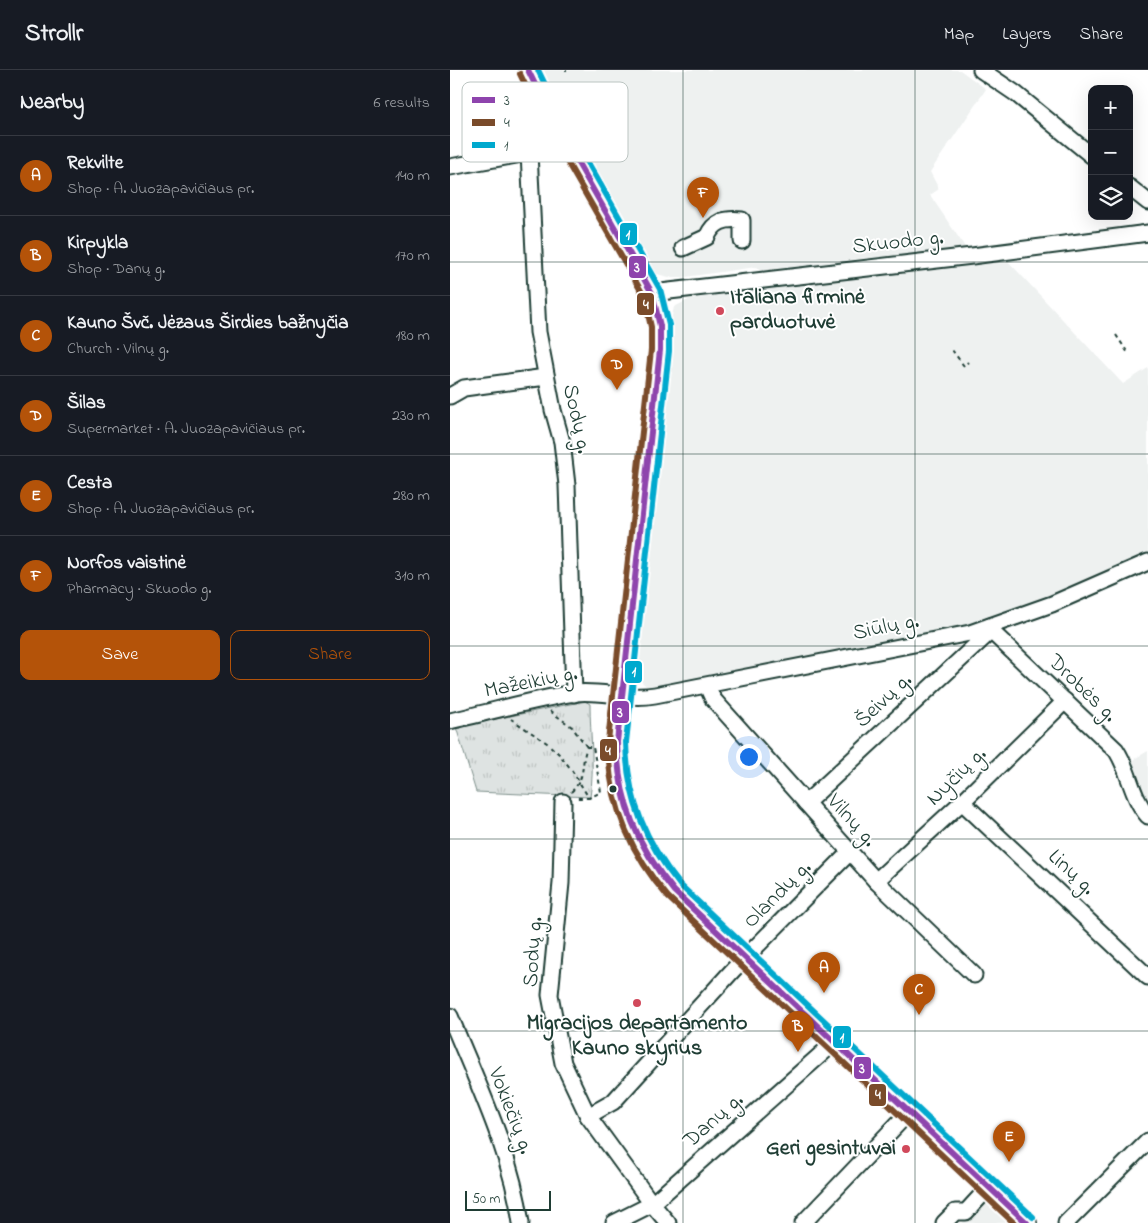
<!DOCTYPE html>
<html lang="en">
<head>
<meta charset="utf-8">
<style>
  :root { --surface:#171b24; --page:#20242c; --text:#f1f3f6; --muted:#9ea1a6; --line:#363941; --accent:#b45309 }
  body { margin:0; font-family:"Indie Flower",sans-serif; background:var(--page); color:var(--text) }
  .controls { position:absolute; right:15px; top:15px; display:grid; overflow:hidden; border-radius:10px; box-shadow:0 5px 20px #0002 }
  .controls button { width:45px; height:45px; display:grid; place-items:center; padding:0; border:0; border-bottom:1px solid var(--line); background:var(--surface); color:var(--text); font:25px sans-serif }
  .scale { position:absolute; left:15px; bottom:12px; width:86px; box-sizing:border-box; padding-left:5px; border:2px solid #1f3d34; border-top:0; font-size:14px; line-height:18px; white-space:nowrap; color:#1f3d34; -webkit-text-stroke:4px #fff; paint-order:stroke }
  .you { position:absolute; left:298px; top:686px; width:18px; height:18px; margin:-12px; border:4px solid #fff; border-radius:50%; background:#1a73e8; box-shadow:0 0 0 8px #1a73e833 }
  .badge { display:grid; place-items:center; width:32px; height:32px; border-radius:50%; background:var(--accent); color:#fff; font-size:16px; font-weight:700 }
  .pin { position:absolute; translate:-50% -41px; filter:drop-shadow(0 1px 2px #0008) }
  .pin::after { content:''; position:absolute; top:26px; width:18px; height:15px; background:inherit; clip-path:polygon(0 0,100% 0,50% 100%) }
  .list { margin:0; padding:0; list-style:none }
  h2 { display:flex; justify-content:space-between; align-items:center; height:65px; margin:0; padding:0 20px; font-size:21px }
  h2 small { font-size:16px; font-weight:400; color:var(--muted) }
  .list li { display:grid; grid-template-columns:32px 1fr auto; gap:15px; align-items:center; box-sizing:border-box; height:80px; padding:0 20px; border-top:1px solid var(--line) }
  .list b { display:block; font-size:19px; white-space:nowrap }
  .list p { margin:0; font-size:16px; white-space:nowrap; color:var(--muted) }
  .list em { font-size:16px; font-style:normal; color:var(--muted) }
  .actions { display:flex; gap:10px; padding:15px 20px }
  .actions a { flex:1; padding:11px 0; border:1px solid var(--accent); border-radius:10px; text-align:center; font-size:18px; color:var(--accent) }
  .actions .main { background:var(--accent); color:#fff }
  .icon { flex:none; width:28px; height:28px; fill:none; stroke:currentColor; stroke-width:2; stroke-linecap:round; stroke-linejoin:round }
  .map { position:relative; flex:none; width:698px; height:1153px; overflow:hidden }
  header { display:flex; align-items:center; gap:30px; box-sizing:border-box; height:70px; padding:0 25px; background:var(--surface); border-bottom:1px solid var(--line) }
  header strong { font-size:24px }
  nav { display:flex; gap:28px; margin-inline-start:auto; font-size:18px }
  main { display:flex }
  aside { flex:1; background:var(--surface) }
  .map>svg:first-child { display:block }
</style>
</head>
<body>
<header>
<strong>Strollr</strong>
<nav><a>Map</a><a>Layers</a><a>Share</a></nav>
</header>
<main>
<aside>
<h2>Nearby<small>6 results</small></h2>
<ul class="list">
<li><span class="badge">A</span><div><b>Rekvilte</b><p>Shop · A. Juozapavičiaus pr.</p></div><em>140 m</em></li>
<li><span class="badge">B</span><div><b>Kirpykla</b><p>Shop · Danų g.</p></div><em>170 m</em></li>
<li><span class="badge">C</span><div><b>Kauno Švč. Jėzaus Širdies bažnyčia</b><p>Church · Vilnų g.</p></div><em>180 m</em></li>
<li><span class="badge">D</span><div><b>Šilas</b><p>Supermarket · A. Juozapavičiaus pr.</p></div><em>230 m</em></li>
<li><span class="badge">E</span><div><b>Cesta</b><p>Shop · A. Juozapavičiaus pr.</p></div><em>280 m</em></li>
<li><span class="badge">F</span><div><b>Norfos vaistinė</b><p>Pharmacy · Skuodo g.</p></div><em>310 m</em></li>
</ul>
<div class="actions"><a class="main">Save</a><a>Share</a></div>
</aside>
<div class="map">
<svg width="698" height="1153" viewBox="0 0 698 1153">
  <defs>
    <pattern id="grass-tufts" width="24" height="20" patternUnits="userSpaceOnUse" patternTransform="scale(1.25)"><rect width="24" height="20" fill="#dee3e2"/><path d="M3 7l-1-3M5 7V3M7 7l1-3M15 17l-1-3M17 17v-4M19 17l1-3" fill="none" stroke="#bec4c2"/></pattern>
  </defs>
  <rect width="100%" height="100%" fill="#fff"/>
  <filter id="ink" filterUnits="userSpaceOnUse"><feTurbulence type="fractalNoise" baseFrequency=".02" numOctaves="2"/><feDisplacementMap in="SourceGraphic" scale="10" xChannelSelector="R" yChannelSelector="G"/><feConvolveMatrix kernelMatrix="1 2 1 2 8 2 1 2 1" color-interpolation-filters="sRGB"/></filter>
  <g filter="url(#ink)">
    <!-- built -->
    <g fill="#eef1f0">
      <polygon points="94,0 510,0 536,19 480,102 489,119 480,125 517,180 408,189 315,201 310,201 306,197 235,207 219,207 207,204 106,29"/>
      <polygon points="556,189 673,314 698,298 698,486 536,550 488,562 202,618 196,616 190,610 188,589 222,281 222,246 224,237 240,229 254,227"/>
      <polygon points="698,681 698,742 679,692"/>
      <polygon points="533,1130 558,1153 512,1153"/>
    </g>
    <!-- grass -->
    <path fill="url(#grass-tufts)" stroke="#7e908b" d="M135 631 140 634C140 665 145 697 140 727L26 722 6 657Z"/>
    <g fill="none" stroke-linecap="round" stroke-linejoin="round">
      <defs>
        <g id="minor">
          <polyline points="531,0 565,23 642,86"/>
          <polyline points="79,83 88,262 103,340 112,372 117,415 124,624"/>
          <polyline points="0,97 94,80 114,69"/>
          <polyline points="679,117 698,132"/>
          <path d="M233 178 257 167C264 151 275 148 292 150V171"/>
          <polyline points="202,223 522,186 698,163"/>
          <polyline points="0,326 14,318 96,307"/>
          <path d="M540 556 541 561 666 680C680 701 681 727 698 746"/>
          <polyline points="257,616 263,629 426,811 524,905"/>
          <path d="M0 651C41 642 83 629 125 623 152 620 177 630 205 625L520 563 602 534 698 492"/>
          <polyline points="113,732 111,813 100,925 113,993 138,1046 202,1134 218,1153"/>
          <polyline points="512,732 698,907"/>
          <polyline points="356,733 541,561"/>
          <polyline points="426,811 512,732 615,631"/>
          <path d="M0 946C27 1013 61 1081 71 1153"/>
          <polyline points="138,1046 163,1032 283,900 400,782"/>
          <polyline points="164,1153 202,1134 385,972"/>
          <polyline points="353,1153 459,1042"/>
          <polyline points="494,1153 505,1142 516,1142 539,1117"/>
          <polyline points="616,1153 698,1071"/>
        </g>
        <path id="major" d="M78 0 96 37 202 223 210 256V280L167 672C165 730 187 779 224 821L577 1153"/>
      </defs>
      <!-- minor casing -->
      <use href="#minor" stroke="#1f3d34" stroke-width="19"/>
      <!-- major casing -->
      <use href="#major" stroke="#1f3d34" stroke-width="22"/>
      <!-- path -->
      <g stroke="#1f3d34" stroke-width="2" stroke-dasharray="4 4" stroke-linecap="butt">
        <polyline points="116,0 116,1"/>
        <polyline points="666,265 678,283"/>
        <polyline points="502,280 514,296 518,292"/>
        <polyline points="100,641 122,657 137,677"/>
        <polyline points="61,649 97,673 109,684 121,699 139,728 125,728"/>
        <path d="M121 722C137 707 130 695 137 677H143L151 722 139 728"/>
      </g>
      <!-- minor -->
      <use href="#minor" stroke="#fff" stroke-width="15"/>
      <!-- major -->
      <use href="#major" stroke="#fff" stroke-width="19"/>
      <defs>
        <path id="bus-1" d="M78 0 96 37 202 223 210 256V280L167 672C168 730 187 776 224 821L577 1153"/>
        <path id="bus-2" d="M70 4 88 41 194 226 201 257V280L158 671C158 731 179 782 218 827L564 1153"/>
        <path id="bus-3" d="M88 0 104 33 210 219 219 255V281L176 672C177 728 195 772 230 815L583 1147"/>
      </defs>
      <!-- bus-1 casing -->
      <use href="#bus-1" stroke="#fff" stroke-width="10"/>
      <!-- bus-2 casing -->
      <use href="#bus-2" stroke="#fff" stroke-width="10"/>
      <!-- bus-3 casing -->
      <use href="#bus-3" stroke="#fff" stroke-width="10"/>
      <!-- bus-1 -->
      <use href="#bus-1" stroke="#8e44ad" stroke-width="6"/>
      <!-- bus-2 -->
      <use href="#bus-2" stroke="#7a4b2a" stroke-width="6"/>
      <!-- bus-3 -->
      <use href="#bus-3" stroke="#00a9ce" stroke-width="6"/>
    </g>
  </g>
  <!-- grid -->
  <path fill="none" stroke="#1f3d34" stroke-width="1" stroke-opacity="0.55" d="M233 0V1153M465 0V1153M0 192H698M0 384H698M0 576H698M0 769H698M0 961H698"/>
  <!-- markers -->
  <g fill="#d1495b" stroke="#fff" stroke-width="2">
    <circle cx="270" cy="241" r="5"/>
    <circle cx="187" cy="933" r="5"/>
    <circle cx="456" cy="1079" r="5"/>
  </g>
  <circle fill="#1f3d34" stroke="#fff" stroke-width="2" cx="163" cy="719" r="4.5"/>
  <g text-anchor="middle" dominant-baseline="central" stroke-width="4" stroke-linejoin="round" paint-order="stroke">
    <!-- street labels -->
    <g font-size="22" fill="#1f3d34" stroke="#fff">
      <text transform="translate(448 173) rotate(-6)">Skuodo g.</text>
      <text transform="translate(126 349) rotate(78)">Sodų g.</text>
      <text transform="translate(436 558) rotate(-11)">Siūlų g.</text>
      <text transform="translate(81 613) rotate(-11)">Mažeikių g.</text>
      <text transform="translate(632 619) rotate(44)">Drobės g.</text>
      <text transform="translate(434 631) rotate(-43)">Šeivų g.</text>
      <text transform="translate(507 707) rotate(-44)">Nyčių g.</text>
      <text transform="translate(401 751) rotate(48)">Vilnų g.</text>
      <text transform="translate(621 803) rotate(43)">Linų g.</text>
      <text transform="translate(328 825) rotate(-45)">Olandų g.</text>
      <text transform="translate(84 882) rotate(-86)">Sodų g.</text>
      <text transform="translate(60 1041) rotate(69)">Vokiečių g.</text>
      <text transform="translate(264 1051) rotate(-41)">Danų g.</text>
    </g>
    <!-- poi labels -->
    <g font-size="22" font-weight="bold" fill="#1f3d34" stroke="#fff" text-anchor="start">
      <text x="280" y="228">Italiana firminė<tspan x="280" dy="25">parduotuvė</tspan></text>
      <text x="187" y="954" text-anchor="middle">Migracijos departamento<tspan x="187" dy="25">Kauno skyrius</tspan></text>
      <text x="446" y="1079" text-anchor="end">Geri gesintuvai</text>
    </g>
  </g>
  <!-- legend -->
  <rect x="12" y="12" width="166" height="80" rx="8" fill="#fff" stroke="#bcc5c2" stroke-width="1"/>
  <rect x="22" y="27" width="23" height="6" fill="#8e44ad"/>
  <rect x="22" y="49" width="23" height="7" fill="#7a4b2a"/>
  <rect x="22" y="72" width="23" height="6" fill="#00a9ce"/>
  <g font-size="14" fill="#1f3d34">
    <text x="54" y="35">3</text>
    <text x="54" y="57">4</text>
    <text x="54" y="80">1</text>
  </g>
  <g stroke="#fff" stroke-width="2">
    <rect x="169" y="152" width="19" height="24" rx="5" fill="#00a9ce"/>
    <rect x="178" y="185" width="19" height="24" rx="5" fill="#8e44ad"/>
    <rect x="186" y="222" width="19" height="24" rx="5" fill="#7a4b2a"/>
    <rect x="174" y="590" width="19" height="24" rx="5" fill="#00a9ce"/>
    <rect x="161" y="630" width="19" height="24" rx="5" fill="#8e44ad"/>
    <rect x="149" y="668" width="19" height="24" rx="5" fill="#7a4b2a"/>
    <rect x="382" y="955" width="20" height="24" rx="5" fill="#00a9ce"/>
    <rect x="403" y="986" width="19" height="24" rx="5" fill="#8e44ad"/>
    <rect x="418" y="1013" width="19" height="24" rx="5" fill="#7a4b2a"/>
  </g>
  <g font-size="14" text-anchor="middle" font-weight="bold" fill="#fff">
    <text x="178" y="169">1</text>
    <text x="187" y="202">3</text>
    <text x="196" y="239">4</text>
    <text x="184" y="606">1</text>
    <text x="170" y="647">3</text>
    <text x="158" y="685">4</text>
    <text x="392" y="972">1</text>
    <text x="412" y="1003">3</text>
    <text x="428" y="1029">4</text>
  </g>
</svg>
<div class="controls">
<button>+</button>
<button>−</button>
<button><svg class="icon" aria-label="layers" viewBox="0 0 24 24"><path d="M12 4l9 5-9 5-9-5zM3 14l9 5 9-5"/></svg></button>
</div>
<div class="scale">50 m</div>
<div class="you"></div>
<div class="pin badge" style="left:374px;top:923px">A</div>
<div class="pin badge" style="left:348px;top:982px">B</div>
<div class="pin badge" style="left:469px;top:945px">C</div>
<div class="pin badge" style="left:167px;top:320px">D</div>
<div class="pin badge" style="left:559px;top:1092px">E</div>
<div class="pin badge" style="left:253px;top:148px">F</div>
</div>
</main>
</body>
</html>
